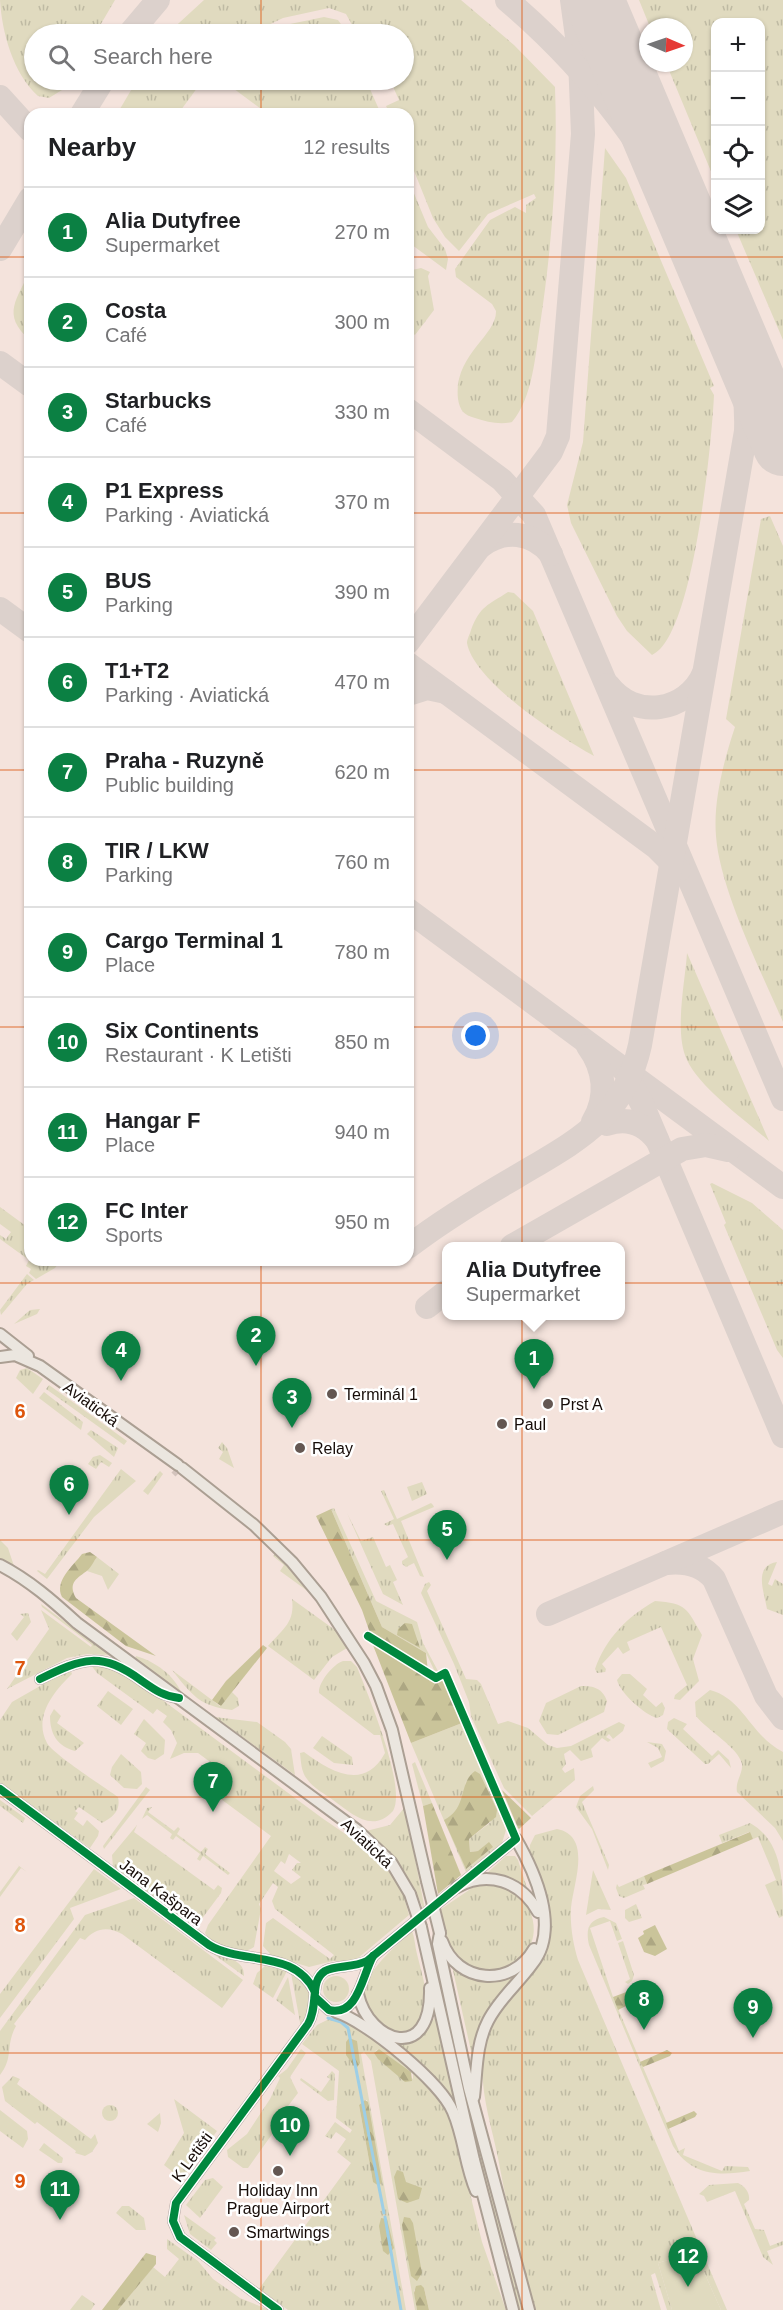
<!DOCTYPE html>
<html lang="en">
<head>
<meta charset="utf-8">
<style>
  :root { --surface:#fff; --page:#f2f2f2; --text:#202124; --muted:#757577; --line:#e0e0e0; --accent:#0b8043 }
  body { margin:0; font-family:Arial,sans-serif; background:var(--page); color:var(--text) }
  .controls { position:absolute; right:18px; top:18px; display:grid; overflow:hidden; border-radius:12px; box-shadow:0 2px 4px #0004 }
  .controls button { width:54px; height:54px; display:grid; place-items:center; padding:0; border:0; border-bottom:2px solid var(--line); background:var(--surface); color:var(--text); font:30px sans-serif }
  .compass { position:absolute; left:639px; top:18px; width:54px; height:54px; border-radius:50%; background:var(--surface); box-shadow:0 2px 4px #0004; rotate:92deg }
  .you { position:absolute; left:476px; top:1036px; width:21px; height:21px; margin:-15px; border:4px solid #fff; border-radius:50%; background:#1a73e8; box-shadow:0 0 0 9px #1a73e833 }
  .badge { display:grid; place-items:center; width:39px; height:39px; border-radius:50%; background:var(--accent); color:#fff; font-size:20px; font-weight:700 }
  .pin { position:absolute; translate:-50% -50px; filter:drop-shadow(0 2px 3px #0008) }
  .pin::after { content:''; position:absolute; top:32px; width:21px; height:18px; background:inherit; clip-path:polygon(0 0,100% 0,50% 100%) }
  .popup { position:absolute; left:442px; top:1242px; width:183px; height:78px; box-sizing:border-box; display:grid; place-content:center; border-radius:12px; background:var(--surface); filter:drop-shadow(0 2px 4px #0005); font-size:20px; white-space:nowrap; color:var(--muted) }
  .popup b { font-size:22px; color:var(--text) }
  .popup::after { content:''; position:absolute; left:50%; top:100%; margin-left:-12px; border:12px solid transparent; border-top-color:var(--surface) }
  .list { margin:0; padding:0; list-style:none }
  h2 { display:flex; justify-content:space-between; align-items:center; height:78px; margin:0; padding:0 24px; font-size:26px }
  h2 small { font-size:20px; font-weight:400; color:var(--muted) }
  .list li { display:grid; grid-template-columns:39px 1fr auto; gap:18px; align-items:center; box-sizing:border-box; height:90px; padding:0 24px; border-top:2px solid var(--line) }
  .list b { display:block; font-size:22px; white-space:nowrap }
  .list p { margin:0; font-size:20px; white-space:nowrap; color:var(--muted) }
  .list em { font-size:20px; font-style:normal; color:var(--muted) }
  .icon { flex:none; width:33px; height:33px; fill:none; stroke:currentColor; stroke-width:2; stroke-linecap:round; stroke-linejoin:round }
  .map { position:relative; flex:none; width:783px; height:2310px; overflow:hidden }
  .search { position:absolute; background:var(--surface); box-shadow:0 2px 4px #0004; left:24px; top:24px; width:390px; height:66px; display:flex; align-items:center; gap:15px; box-sizing:border-box; padding:0 21px; border-radius:33px; color:var(--muted); font-size:22px }
  .panel { position:absolute; background:var(--surface); box-shadow:0 2px 4px #0004; left:24px; top:108px; width:390px; height:1158px; border-radius:18px }
  .map>svg:first-child { display:block }
</style>
</head>
<body>
<div class="map">
<svg width="783" height="2310" viewBox="0 0 783 2310">
  <defs>
    <pattern id="grass-tufts" width="24" height="20" patternUnits="userSpaceOnUse" patternTransform="scale(1.5)"><rect width="24" height="20" fill="#e0dabf"/><path d="M3 7l-1-3M5 7V3M7 7l1-3M15 17l-1-3M17 17v-4M19 17l1-3" fill="none" stroke="#bfbaa3"/></pattern>
    <pattern id="forest-firs" width="22" height="20" patternUnits="userSpaceOnUse" patternTransform="scale(1.5)"><rect width="22" height="20" fill="#cac49a"/><path d="M5 1l3.5 6h-7zM16 11l3.5 6h-7z" fill="#ada783"/></pattern>
  </defs>
  <rect width="100%" height="100%" fill="#f4e3dc"/>
  <!-- grass -->
  <g fill="url(#grass-tufts)" fill-rule="evenodd">
    <path d="M0 0H115L95 34H34V80H68L62 90 49 98 38 96C13 73 2 33 0 0Z"/>
    <path d="M204 0H461L514 45 555 87C558 167 552 246 540 325 535 356 533 397 512 422 500 425 487 422 475 418 464 415 460 411 458 399 453 355 497 336 496 311L492 304 456 277 455 269 490 220 515 207 526 213V205L536 198 534 194 488 214 459 251 445 237 433 218 408 156V114H390L386 106 399 100 390 80H404V34H357L346 14 329 8 283 18 250 34H167Z"/>
    <polygon points="639,0 783,0 783,340 736,230 760,230 760,22 716,22 715,181 666,63 684,63 684,27 650,27"/>
    <polygon points="324,17 338,20 348,34 265,34 290,24"/>
    <polygon points="137,80 203,80 178,114 117,114"/>
    <polygon points="222,80 366,80 381,114 268,114"/>
    <path d="M605 148 626 178 714 386 710 388 714 395C712 439 694 637 652 655L627 631 617 616 571 523 567 505 583 442Z"/>
    <polygon points="408,179 428,227 445,249 448,259 446,270 408,242"/>
    <polygon points="421,268 430,272 428,276 434,310 415,335 408,329 408,271"/>
    <path d="M30 270V340C0 314 18 299 30 270Z"/>
    <path d="M770 516 783 546V1022C761 971 720 890 716 836 713 801 724 760 735 727L726 719 761 519Z"/>
    <path d="M508 592 514 593 533 611 594 756C561 738 474 682 467 643 467 639 470 634 471 630 480 606 488 605 508 592Z"/>
    <path d="M687 953 769 1141C745 1120 700 1088 687 1060 674 1033 685 983 687 953Z"/>
    <polygon points="712,1183 752,1203 783,1230 783,1358 777,1350 724,1225 726,1223 710,1184"/>
    <polygon points="0,1207 30,1229 30,1260 61,1260 55,1268 36,1279 29,1273 31,1269 26,1266 29,1260 0,1239 0,1235 6,1239 11,1232 0,1224"/>
    <polygon points="27,1274 34,1280 27,1284 1,1315 0,1310"/>
    <polygon points="40,1309 37,1314 14,1324 30,1310"/>
    <polygon points="27,1368 43,1379 33,1394 16,1378 20,1370"/>
    <polygon points="49,1385 127,1441 124,1445 46,1389"/>
    <polygon points="44,1392 83,1422 81,1430 39,1398"/>
    <polygon points="91,1430 118,1448 114,1457 87,1434"/>
    <polygon points="222,1442 227,1448 234,1468 219,1459 223,1452 218,1448"/>
    <polygon points="100,1455 112,1463 109,1467 101,1462 96,1469 88,1464 93,1457"/>
    <polygon points="121,1469 136,1481 94,1517 47,1579 37,1571 38,1570 45,1574"/>
    <polygon points="160,1471 163,1474 148,1495 143,1491"/>
    <polygon points="422,1482 427,1494 412,1501 407,1487"/>
    <polygon points="384,1490 397,1519 431,1503 433,1505 434,1507 401,1521 424,1577 420,1576 414,1563 406,1567 402,1564 402,1561 408,1557 393,1524 387,1526 384,1524 394,1519 381,1491"/>
    <polygon points="334,1508 376,1601 417,1622 423,1643 438,1671 435,1672 426,1653 382,1627 331,1509"/>
    <polygon points="347,1513 361,1541 373,1537 386,1567 390,1565 397,1580 393,1582 403,1605 383,1594"/>
    <polygon points="0,1540 8,1548 14,1566 44,1591 0,1558"/>
    <polygon points="276,1553 313,1595 280,1571 284,1565 273,1556"/>
    <polygon points="97,1557 119,1574 108,1590 102,1576 87,1571"/>
    <path d="M777 1562 768 1584 772 1586 775 1579 783 1584V1615L767 1609C764 1591 753 1566 777 1562Z"/>
    <polygon points="429,1582 431,1585 427,1591 466,1679 477,1680 481,1684 498,1724 508,1721 528,1728 548,1745 557,1748 571,1746 619,1722 625,1725 623,1731 613,1739 609,1734 606,1737 611,1740 608,1742 602,1738 591,1749 593,1757 581,1761 570,1750 564,1754 566,1764 562,1769 565,1773 574,1768 575,1780 532,1816 504,1788 471,1716 469,1702 454,1664 421,1593 425,1584"/>
    <path d="M292 1599 335 1630 347 1648 332 1657 314 1680 268 1646C284 1628 295 1622 292 1599Z"/>
    <path d="M655 1601C687 1603 687 1609 702 1635L693 1659 699 1681 680 1700 674 1699 675 1695 687 1685 661 1627 627 1642 630 1650 623 1654 618 1647 602 1664 606 1669 605 1672 597 1673 595 1669C606 1638 627 1617 655 1601Z"/>
    <polygon points="41,1604 110,1655 87,1654 67,1658 7,1689 49,1629 41,1610 91,1647 92,1645 42,1607"/>
    <polygon points="28,1613 31,1622 17,1641 11,1634 24,1617 20,1614"/>
    <path d="M136 1656C156 1662 174 1675 182 1694L135 1659Z"/>
    <path d="M343 1661H351L357 1667C368 1695 407 1787 393 1811 372 1834 351 1813 333 1800 325 1794 313 1788 307 1779 301 1772 301 1761 300 1753L304 1752C330 1771 364 1792 385 1753L380 1735H374L319 1693C318 1683 333 1664 343 1661Z"/>
    <path d="M91 1665 110 1667 128 1678 130 1676 322 1818 373 1853 394 1878 403 1893 409 1915 357 1959 351 1961H333L309 1967 271 1955 263 1946 266 1923 273 1918 330 1959 334 1955 275 1909 272 1901 278 1887 273 1883 259 1904 261 1909 254 1947C241 1957 212 1946 205 1933L208 1925 271 1836 206 1788 221 1770 198 1753H184L170 1759 177 1743 171 1730 163 1722 167 1716 157 1709 153 1714 97 1673ZM289 1854 301 1863H297L292 1870 301 1877 291 1884 274 1871 281 1861 285 1864Z"/>
    <path d="M70 1669 72 1674C54 1691 33 1717 47 1743 53 1754 104 1787 118 1797 121 1811 113 1817 102 1823L79 1807 75 1811 78 1813 74 1819 83 1826 87 1820 99 1831 98 1836 90 1848 0 1783V1720L12 1702Z"/>
    <path d="M172 1670 220 1706 232 1692 238 1698 239 1706 232 1710C199 1706 192 1695 172 1670Z"/>
    <path d="M622 1674H630L647 1689 643 1695 656 1707 662 1702 665 1708 663 1715 657 1718C645 1715 620 1693 617 1680Z"/>
    <path d="M581 1686C594 1686 602 1688 607 1701L604 1712 558 1735 547 1734 539 1721 546 1703Z"/>
    <path d="M710 1690C744 1699 749 1734 783 1752V1841L775 1828 737 1792C735 1781 743 1774 742 1764 739 1748 706 1729 696 1716L695 1702Z"/>
    <polygon points="108,1691 133,1709 121,1725 97,1706"/>
    <path d="M54 1709 61 1716 57 1723 84 1743 75 1751C57 1746 50 1734 50 1716Z"/>
    <polygon points="215,1717 257,1722 285,1742 291,1749 295,1775"/>
    <polygon points="674,1718 687,1724 683,1729 712,1756 718,1750 729,1760 731,1768 719,1754 708,1764 705,1764 667,1729 668,1722"/>
    <polygon points="144,1719 165,1740 164,1754 155,1760 148,1758 141,1751 146,1743 134,1734"/>
    <path d="M462 1723 506 1830 502 1843 466 1872 411 1743ZM466 1781 491 1822 469 1839 470 1852 478 1851 466 1868 445 1820C460 1813 464 1797 466 1781Z"/>
    <polygon points="322,1736 352,1757 353,1765 334,1763 313,1748"/>
    <polygon points="647,1742 662,1744 666,1751 664,1761 651,1768 648,1763 662,1757 658,1748"/>
    <polygon points="121,1754 141,1772 142,1784 137,1789 124,1788 110,1775 112,1767"/>
    <polygon points="415,1762 432,1803 423,1806 412,1764"/>
    <polygon points="593,1786 594,1790 582,1802 609,1865 608,1870 592,1829 576,1807 580,1796"/>
    <polygon points="146,1787 150,1790 104,1849 103,1846"/>
    <polygon points="0,1800 25,1818 23,1823 0,1806"/>
    <polygon points="152,1807 148,1812 174,1831 178,1827 180,1829 177,1834 201,1852 205,1847 208,1849 205,1854 230,1873 228,1875 203,1856 200,1861 197,1859 200,1854 176,1836 173,1840 170,1838 172,1834 147,1815 142,1819 147,1808"/>
    <path d="M405 1807 426 1915C412 1880 395 1855 366 1831L390 1825Z"/>
    <path d="M750 1823C783 1841 783 1883 783 1916L779 1918 765 1885 776 1880 758 1837 753 1839 749 1832 722 1843 719 1835Z"/>
    <polygon points="137,1825 134,1832 214,1890 218,1885 222,1888 221,1893 198,1924 190,1924 113,1867 112,1855"/>
    <path d="M557 1829C593 1836 573 1884 571 1908 570 1926 573 1943 578 1960L727 2310H721L695 2252 658 2263 672 2310H667L655 2273 651 2275 661 2310H534C517 2261 508 2209 498 2158 490 2118 474 2076 488 2036 498 2004 526 1975 546 1948L549 1935 529 1855 530 1845 535 1835Z"/>
    <polygon points="506,1856 515,1856 518,1860 528,1891 508,1878 486,1874"/>
    <polygon points="14,1862 27,1872 21,1868 0,1897 0,1892 19,1866"/>
    <polygon points="94,1869 121,1889 70,1908 74,1919 0,2018 0,1994"/>
    <polygon points="593,1870 611,1910 598,1909 586,1915"/>
    <polygon points="644,1876 647,1884 643,1885 645,1889 624,1898 619,1896 616,1888 617,1884 619,1887"/>
    <path d="M486 1883C504 1885 522 1892 530 1911 551 1963 478 1996 452 1949 446 1938 444 1922 441 1909L472 1888Z"/>
    <path d="M134 1898 243 1980 222 2008 122 1934C108 1926 95 1928 85 1940L80 1938 14 2024 16 2026C5 2046 14 2057 0 2075V2031L85 1915Z"/>
    <polygon points="636,1904 642,1918 629,1922 625,1918 625,1910"/>
    <path d="M604 1917 616 1923 622 1939 617 1941 610 1921 590 1928 613 1997 679 2151 685 2148 683 2155 722 2171 725 2166 748 2167 750 2171C719 2176 691 2176 673 2146L589 1945C586 1931 587 1920 604 1917Z"/>
    <path d="M412 1931C415 1939 415 1946 417 1954 424 1983 441 2027 398 2034 331 2001 377 1963 412 1931Z"/>
    <polygon points="433,1938 482,2161 522,2310 518,2310 472,2131"/>
    <polygon points="623,1941 634,1975 632,1981 628,1984 625,1982 630,1979 618,1943"/>
    <path d="M209 1951C223 1958 245 1958 244 1976Z"/>
    <polygon points="265,1966 287,1971 273,1998 253,1984 257,1973"/>
    <path d="M452 1966C483 1987 484 1980 516 1976L473 2060Z"/>
    <path d="M291 1973C318 1986 314 2006 301 2028Z"/>
    <circle cx="336" cy="1989" r="13"/>
    <polygon points="288,1977 295,2015 276,2000"/>
    <path d="M436 2016 455 2100 394 2042C415 2046 426 2030 436 2016Z"/>
    <path d="M331 2018H343L368 2035 411 2069 439 2097 452 2121 482 2242 506 2310H429L424 2288 414 2290 417 2310H415L371 2061 364 2052 361 2054 406 2310H288L259 2289 351 2163 337 2152 346 2139 336 2132 331 2139 325 2136 335 2122 350 2133 352 2130 336 2118 339 2071 302 2044 317 2025ZM379 2049 413 2074V2079L375 2051ZM365 2100H367L373 2182 359 2105Z"/>
    <polygon points="301,2049 306,2053 290,2077 298,2093 275,2123 278,2126 248,2168 243,2168 228,2157 227,2150 247,2134 270,2099 280,2078 278,2076 287,2069"/>
    <polygon points="332,2071 335,2074 334,2100 328,2101 300,2080 301,2078 321,2092 330,2079 327,2077"/>
    <polygon points="13,2076 20,2079 17,2084 91,2139 95,2134 98,2143 92,2152 85,2156 75,2153 76,2151 37,2122 35,2124 5,2101 2,2087"/>
    <polygon points="174,2099 217,2131 182,2179 164,2165 184,2133"/>
    <circle cx="110" cy="2113" r="8"/>
    <polygon points="0,2110 27,2131 28,2139 23,2148 0,2131"/>
    <polygon points="160,2113 161,2123 158,2132 147,2124"/>
    <polygon points="44,2143 63,2158 62,2163 58,2163 39,2150"/>
    <polygon points="213,2178 223,2187 200,2218 186,2205 205,2180"/>
    <path d="M738 2183C745 2186 750 2193 749 2200L744 2204 755 2229 764 2230 770 2246 783 2241V2245L767 2251 773 2265 763 2257 735 2191 707 2202 704 2196 699 2194 709 2185Z"/>
    <polygon points="122,2206 129,2206 144,2218 146,2230 136,2230 116,2213"/>
    <polygon points="184,2215 216,2238 214,2240 217,2243 211,2250 190,2234"/>
    <polygon points="167,2239 198,2261 213,2279 240,2298 269,2310 118,2310 153,2267 165,2277 179,2259 167,2249"/>
    <polygon points="82,2295 95,2304 91,2310 70,2310"/>
  </g>
  <!-- forest -->
  <g fill="url(#forest-firs)">
    <polygon points="331,1509 382,1627 426,1653 428,1672 371,1636 362,1610 316,1516"/>
    <path d="M90 1552 97 1557C94 1561 91 1567 88 1570 78 1578 67 1582 76 1598L156 1656 126 1646 62 1597C54 1581 73 1566 82 1554Z"/>
    <polygon points="405,1623 412,1624 420,1648 397,1635 398,1629"/>
    <polygon points="371,1640 436,1681 442,1678 462,1723 411,1743"/>
    <polygon points="263,1645 267,1648 221,1706 212,1700 226,1681"/>
    <path d="M475 1771 480 1774 497 1810 496 1817 469 1839 470 1852 478 1851 489 1842 493 1847 466 1869 444 1820C468 1808 458 1783 475 1771Z"/>
    <polygon points="502,1790 531,1818 519,1829 518,1828"/>
    <polygon points="432,1803 461,1875 438,1894 423,1806"/>
    <polygon points="750,1832 753,1839 647,1884 644,1876"/>
    <polygon points="655,1925 667,1949 655,1956 644,1952 638,1938 644,1934 643,1931"/>
    <polygon points="637,1988 644,1990 644,1997 618,2010 613,1997"/>
    <polygon points="349,2038 357,2041 360,2063 356,2069 346,2055 346,2042"/>
    <polygon points="379,2049 411,2072 412,2081 405,2082 378,2059 374,2053"/>
    <polygon points="667,2050 672,2053 670,2056 643,2067 640,2062"/>
    <polygon points="365,2100 368,2102 382,2182 379,2186 373,2182 359,2105"/>
    <polygon points="694,2111 697,2114 695,2117 668,2129 666,2123"/>
    <polygon points="397,2170 403,2172 406,2182 422,2188 419,2199 407,2203 398,2199 394,2177"/>
    <polygon points="404,2217 410,2218 413,2223 422,2273 417,2281 411,2276 402,2225"/>
    <polygon points="381,2218 387,2219 394,2248 388,2255 383,2251 379,2226"/>
    <polygon points="146,2253 156,2256 156,2264 118,2310 102,2310"/>
    <polygon points="421,2285 424,2288 429,2310 417,2310 414,2293 416,2286"/>
  </g>
  <!-- pitch -->
  <polygon fill="#e0dabf" points="695,2252 721,2310 672,2310 658,2263"/>
  <g fill="none" stroke-linecap="round" stroke-linejoin="round">
    <!-- stream -->
    <g stroke="#9dcee6" stroke-width="3">
      <polyline points="328,2018 341,2022 348,2028 384,2213"/>
      <polyline points="385,2217 401,2310"/>
    </g>
    <!-- taxiway -->
    <g stroke="#dcd1cc" stroke-width="24">
      <polyline points="131,32 158,0"/>
      <polyline points="0,97 30,130"/>
      <polyline points="82,114 103,80"/>
      <polyline points="0,249 30,199"/>
      <polyline points="0,363 30,385"/>
      <polyline points="408,410 502,480 534,515 783,1099"/>
      <path d="M481 546C504 529 532 531 551 554"/>
      <polyline points="0,609 30,631"/>
      <polyline points="408,642 551,452 558,436 583,134 580,59 572,0"/>
      <polyline points="408,664 656,847 679,870"/>
      <path d="M608 685C634 720 687 713 704 673"/>
      <polyline points="408,694 427,688 446,692"/>
      <polyline points="408,910 783,1187"/>
      <path d="M588 1046C605 1069 608 1097 593 1122"/>
      <polyline points="627,1075 642,1104 783,1436"/>
      <path d="M607 1124C627 1117 644 1123 657 1140"/>
      <polyline points="512,1246 682,1149 706,1145 728,1150"/>
      <path d="M408 1247C443 1220 478 1199 516 1177 576 1141 624 1119 640 1045L746 431C748 371 731 322 707 269 661 164 594 74 507 0"/>
      <polyline points="427,1307 447,1291"/>
      <path d="M666 1563C684 1561 702 1564 714 1579L766 1696 783 1718"/>
      <polyline points="548,1614 783,1512"/>
    </g>
    <!-- runway -->
    <polyline stroke="#dcd1cc" stroke-width="60" points="594,0 783,446"/>
    <!-- major-tunnel -->
    <polyline stroke="#d3c3bc" stroke-width="10" stroke-dasharray="10 5" stroke-linecap="butt" points="175,1469 179,1473"/>
    <defs>
      <g id="minor">
        <path d="M40 1679C83 1658 101 1651 142 1681 155 1690 163 1696 179 1698"/>
        <path d="M0 1789 209 1945C242 1965 295 1949 315 1992"/>
        <path d="M315 1997 329 2010C358 2017 361 1978 372 1958"/>
        <path d="M278 2310 180 2237 173 2221 176 2203 308 2024C319 2006 309 1981 325 1971 336 1965 353 1968 367 1961L516 1839"/>
      </g>
      <g id="major">
        <polyline points="0,1334 28,1356"/>
        <polyline points="0,1357 15,1355 40,1366 178,1465"/>
        <polyline points="182,1468 254,1525 292,1562 321,1597 364,1663 376,1686 392,1730 427,1881"/>
        <path d="M0 1565C29 1580 53 1601 77 1623L357 1830 391 1862 410 1894"/>
        <path d="M457 1887C488 1870 521 1881 538 1912"/>
        <polyline points="421,1927 474,2160 513,2310"/>
        <polyline points="440,1933 438,1944 469,2088 529,2310"/>
        <path d="M442 1941C457 1984 512 1988 534 1949"/>
        <path d="M358 1994C369 2043 432 2064 430 1988"/>
        <path d="M336 2012C366 2021 441 2082 453 2112 464 2137 465 2166 476 2191"/>
        <path d="M474 2097C477 2071 476 2044 488 2021 499 1999 519 1983 533 1963 560 1928 535 1872 516 1839"/>
      </g>
    </defs>
    <!-- minor casing -->
    <use href="#minor" stroke="#b2a5a0" stroke-width="12"/>
    <!-- major casing -->
    <use href="#major" stroke="#ab9f93" stroke-width="14"/>
    <!-- minor -->
    <use href="#minor" stroke="#fdfbfa" stroke-width="9"/>
    <!-- major -->
    <use href="#major" stroke="#ebe6df" stroke-width="10"/>
    <defs>
      <g id="major-bridge">
        <polyline points="427,1881 440,1933"/>
        <polyline points="410,1894 421,1927"/>
      </g>
    </defs>
    <!-- major-bridge casing -->
    <use href="#major-bridge" stroke="#ab9f93" stroke-width="14" stroke-linecap="butt"/>
    <!-- major-bridge -->
    <use href="#major-bridge" stroke="#ebe6df" stroke-width="10"/>
    <defs>
      <g id="cycleway">
        <path d="M40 1679C83 1658 101 1651 142 1681 155 1690 163 1696 179 1698"/>
        <path d="M0 1789 209 1945C242 1965 295 1949 315 1992"/>
        <path d="M315 1997 329 2010C358 2017 362 1976 373 1956"/>
        <path d="M278 2310 180 2237 173 2221 176 2203 308 2024C319 2006 309 1981 325 1971 336 1965 353 1968 367 1961L516 1839 445 1673 436 1678 368 1636"/>
      </g>
    </defs>
    <!-- cycleway casing -->
    <use href="#cycleway" stroke="#fff" stroke-width="11"/>
    <!-- cycleway -->
    <use href="#cycleway" stroke="#00873e" stroke-width="8"/>
  </g>
  <!-- grid -->
  <path fill="none" stroke="#de550c" stroke-width="1.5" stroke-opacity="0.55" d="M261 0V34M522 0V2310M261 80V114M0 257H30M408 257H783M0 513H30M408 513H783M0 770H30M408 770H783M0 1027H30M408 1027H783M261 1260V2310M0 1283H783M0 1540H783M0 1797H783M0 2053H783"/>
  <!-- markers -->
  <g fill="#645752" stroke="#fff" stroke-width="2">
    <circle cx="332" cy="1394" r="6"/>
    <circle cx="548" cy="1404" r="6"/>
    <circle cx="502" cy="1424" r="6"/>
    <circle cx="300" cy="1448" r="6"/>
    <circle cx="278" cy="2171" r="6"/>
    <circle cx="234" cy="2232" r="6"/>
  </g>
  <g text-anchor="middle" dominant-baseline="central" stroke-width="5" stroke-linejoin="round" paint-order="stroke">
    <!-- poi labels -->
    <g font-size="16" fill="#160c08" stroke="#fff" text-anchor="start">
      <text x="344" y="1394">Terminál 1</text>
      <text x="560" y="1404">Prst A</text>
      <text x="514" y="1424">Paul</text>
      <text x="312" y="1448">Relay</text>
      <text x="278" y="2190" text-anchor="middle">Holiday Inn<tspan x="278" dy="18">Prague Airport</tspan></text>
      <text x="246" y="2232">Smartwings</text>
    </g>
    <!-- street labels -->
    <g font-size="16" fill="#160c08" stroke="#fff">
      <text transform="translate(91 1404) rotate(36)">Aviatická</text>
      <text transform="translate(367 1843) rotate(43)">Aviatická</text>
      <text transform="translate(161 1892) rotate(37)">Jana Kašpara</text>
      <text transform="translate(192 2157) rotate(-54)">K Letišti</text>
    </g>
  </g>
  <g font-size="20" text-anchor="middle" font-weight="bold" fill="#de550c" stroke="#fff" stroke-width="5" stroke-linejoin="round" paint-order="stroke">
    <text x="20" y="1418">6</text>
    <text x="20" y="1675">7</text>
    <text x="20" y="1932">8</text>
    <text x="20" y="2188">9</text>
  </g>
</svg>
<div class="controls">
<button>+</button>
<button>−</button>
<button><svg class="icon" aria-label="locate" viewBox="0 0 24 24"><circle cx="12" cy="12" r="6"/><path d="M12 2v4M12 18v4M2 12h4M18 12h4"/></svg></button>
<button><svg class="icon" aria-label="layers" viewBox="0 0 24 24"><path d="M12 4l9 5-9 5-9-5zM3 14l9 5 9-5"/></svg></button>
</div>
<svg class="compass" viewBox="-18 -18 36 36"><path d="M0-13l5 13h-10z" fill="#e53935"/><path d="M0 13l5-13h-10z" fill="#757577"/></svg>
<div class="you"></div>
<div class="pin badge" style="left:534px;top:1389px">1</div>
<div class="popup"><b>Alia Dutyfree</b>Supermarket</div>
<div class="pin badge" style="left:256px;top:1366px">2</div>
<div class="pin badge" style="left:292px;top:1428px">3</div>
<div class="pin badge" style="left:121px;top:1381px">4</div>
<div class="pin badge" style="left:447px;top:1560px">5</div>
<div class="pin badge" style="left:69px;top:1515px">6</div>
<div class="pin badge" style="left:213px;top:1812px">7</div>
<div class="pin badge" style="left:644px;top:2030px">8</div>
<div class="pin badge" style="left:753px;top:2038px">9</div>
<div class="pin badge" style="left:290px;top:2156px">10</div>
<div class="pin badge" style="left:60px;top:2220px">11</div>
<div class="pin badge" style="left:688px;top:2287px">12</div>
<div class="search"><svg class="icon" aria-label="search" viewBox="0 0 24 24"><circle cx="10" cy="10" r="6"/><path d="M15 15l6 6"/></svg>Search here</div>
<section class="panel">
<h2>Nearby<small>12 results</small></h2>
<ul class="list">
<li><span class="badge">1</span><div><b>Alia Dutyfree</b><p>Supermarket</p></div><em>270 m</em></li>
<li><span class="badge">2</span><div><b>Costa</b><p>Café</p></div><em>300 m</em></li>
<li><span class="badge">3</span><div><b>Starbucks</b><p>Café</p></div><em>330 m</em></li>
<li><span class="badge">4</span><div><b>P1 Express</b><p>Parking · Aviatická</p></div><em>370 m</em></li>
<li><span class="badge">5</span><div><b>BUS</b><p>Parking</p></div><em>390 m</em></li>
<li><span class="badge">6</span><div><b>T1+T2</b><p>Parking · Aviatická</p></div><em>470 m</em></li>
<li><span class="badge">7</span><div><b>Praha - Ruzyně</b><p>Public building</p></div><em>620 m</em></li>
<li><span class="badge">8</span><div><b>TIR / LKW</b><p>Parking</p></div><em>760 m</em></li>
<li><span class="badge">9</span><div><b>Cargo Terminal 1</b><p>Place</p></div><em>780 m</em></li>
<li><span class="badge">10</span><div><b>Six Continents</b><p>Restaurant · K Letišti</p></div><em>850 m</em></li>
<li><span class="badge">11</span><div><b>Hangar F</b><p>Place</p></div><em>940 m</em></li>
<li><span class="badge">12</span><div><b>FC Inter</b><p>Sports</p></div><em>950 m</em></li>
</ul>
</section>
</div>
</body>
</html>
